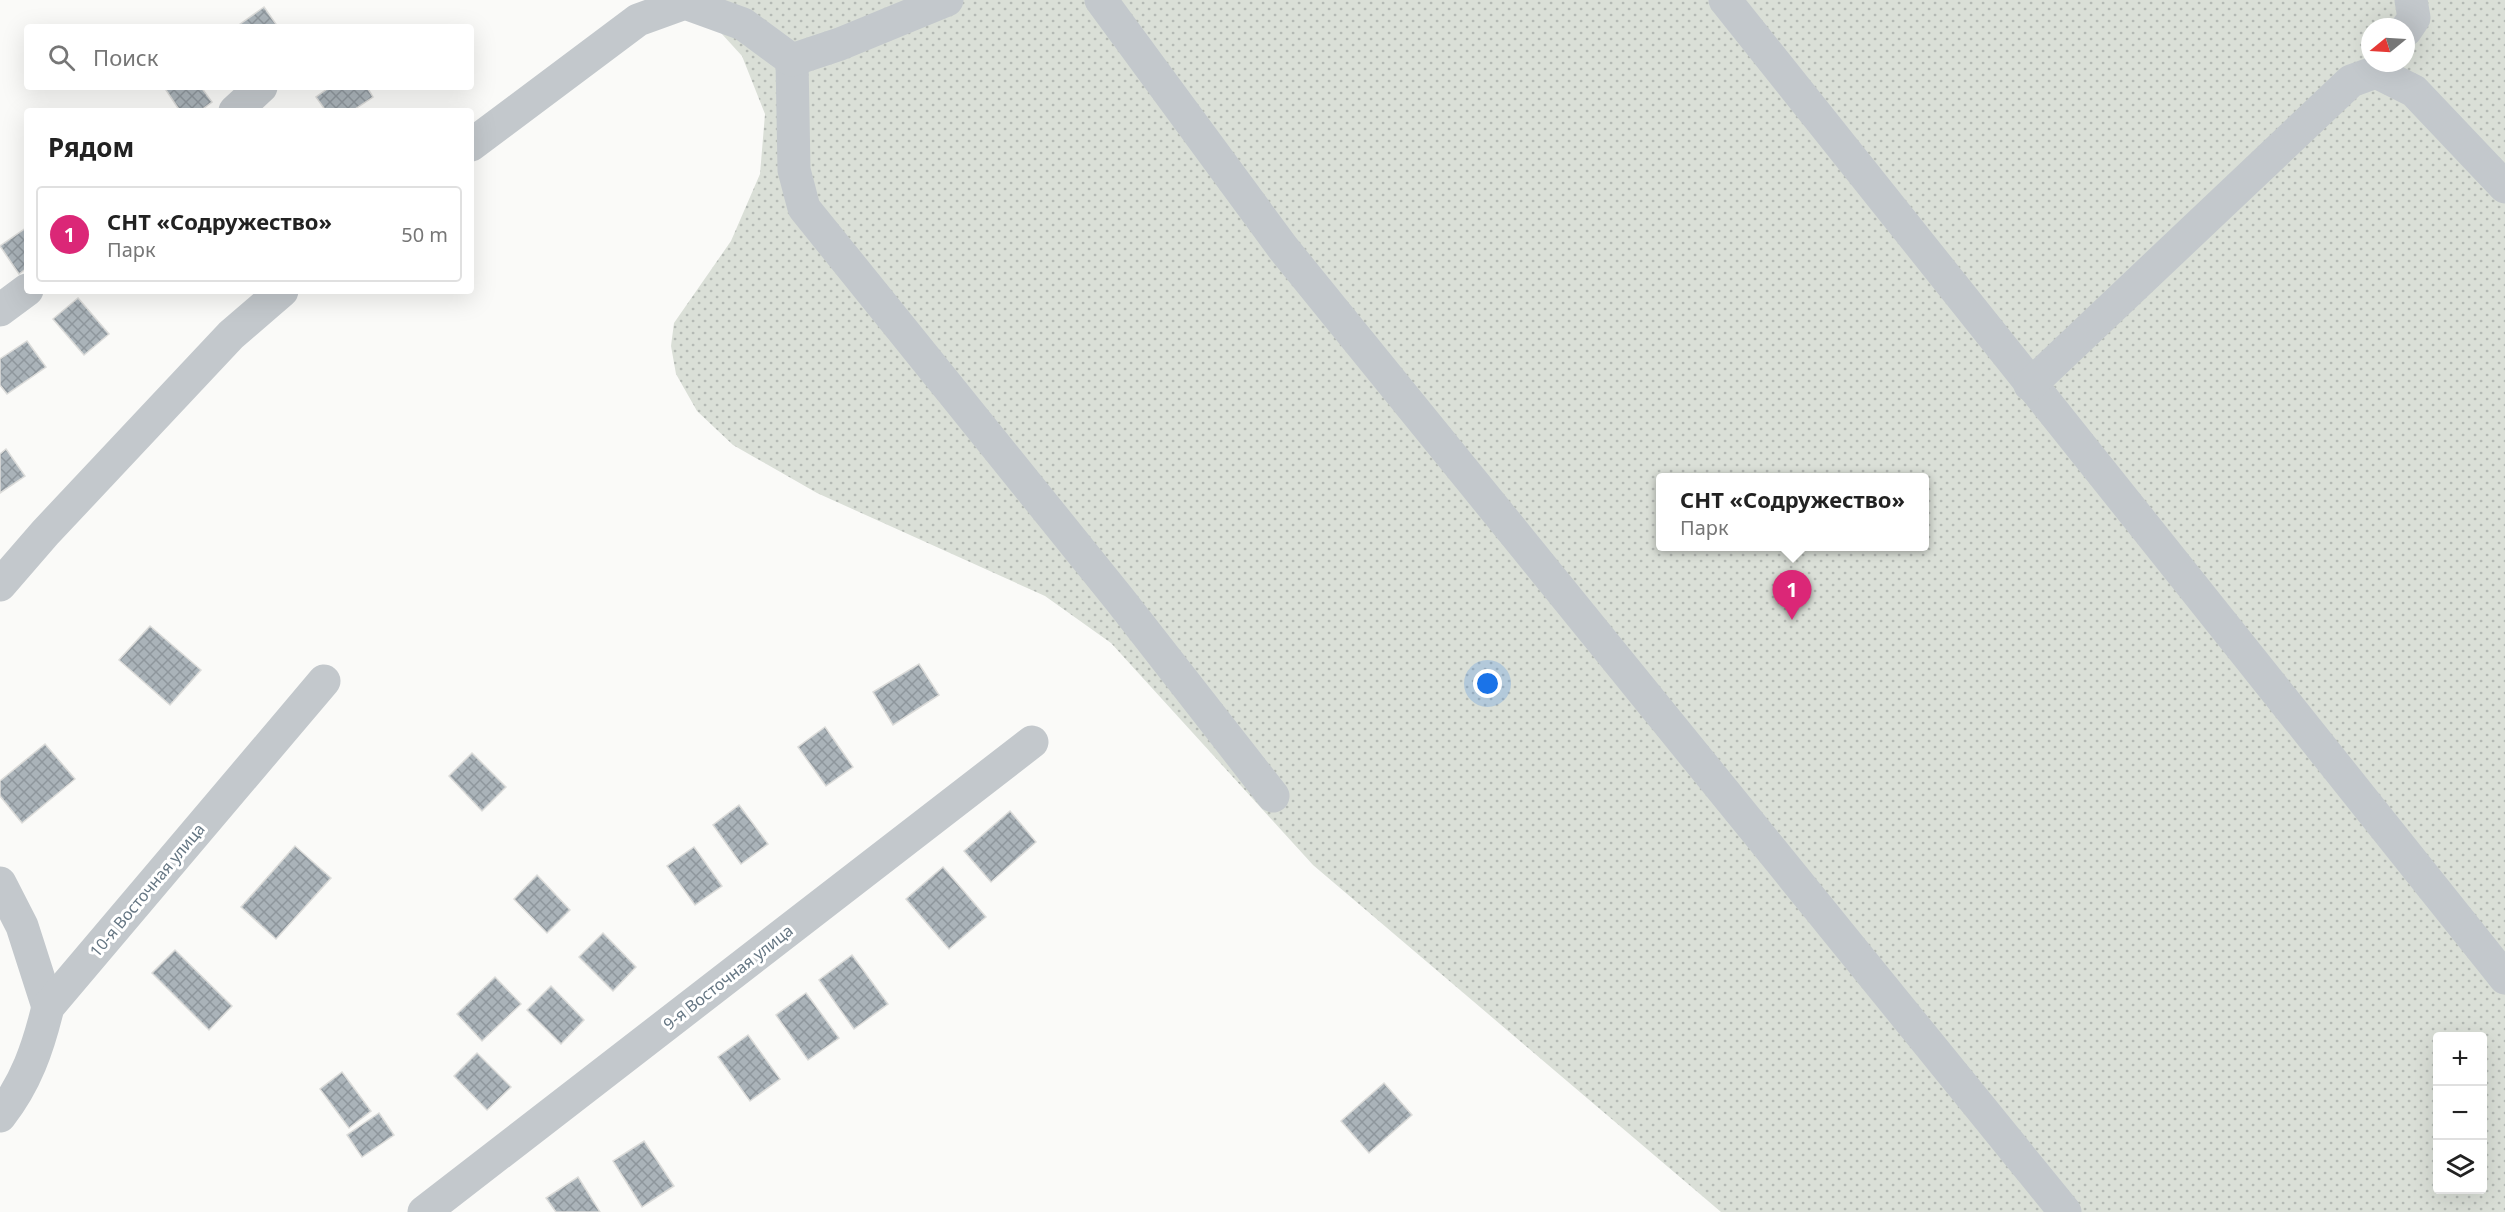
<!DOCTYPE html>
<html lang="ru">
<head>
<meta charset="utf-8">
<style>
  :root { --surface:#fff; --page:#f2f2f2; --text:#222; --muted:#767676; --line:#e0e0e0; --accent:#db2777 }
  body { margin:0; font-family:"Noto Sans",sans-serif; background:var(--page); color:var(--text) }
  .controls { position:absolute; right:18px; bottom:18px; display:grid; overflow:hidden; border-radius:6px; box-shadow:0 6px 24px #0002 }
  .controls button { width:54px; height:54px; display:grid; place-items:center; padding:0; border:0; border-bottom:2px solid var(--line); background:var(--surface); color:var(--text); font:30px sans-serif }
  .compass { position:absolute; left:2361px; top:18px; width:54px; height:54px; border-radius:50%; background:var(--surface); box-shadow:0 6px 24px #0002; rotate:252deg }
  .you { position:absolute; left:1488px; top:684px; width:21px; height:21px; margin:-15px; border:4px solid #fff; border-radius:50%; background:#1a73e8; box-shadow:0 0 0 9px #1a73e833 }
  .badge { display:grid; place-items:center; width:39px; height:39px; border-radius:50%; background:var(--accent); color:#fff; font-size:20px; font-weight:700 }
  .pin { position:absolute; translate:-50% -50px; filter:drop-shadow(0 2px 3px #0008) }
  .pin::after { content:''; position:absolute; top:32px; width:21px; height:18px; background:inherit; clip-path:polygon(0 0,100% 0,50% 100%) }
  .popup { position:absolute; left:1656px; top:473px; width:273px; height:78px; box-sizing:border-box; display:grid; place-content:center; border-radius:6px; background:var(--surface); filter:drop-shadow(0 2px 4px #0005); font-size:20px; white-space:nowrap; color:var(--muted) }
  .popup b { font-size:22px; color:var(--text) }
  .popup::after { content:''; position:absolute; left:50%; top:100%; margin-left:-12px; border:12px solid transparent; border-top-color:var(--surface) }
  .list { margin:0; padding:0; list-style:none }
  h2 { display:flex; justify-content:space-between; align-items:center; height:78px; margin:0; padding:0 24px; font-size:26px }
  h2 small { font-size:20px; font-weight:400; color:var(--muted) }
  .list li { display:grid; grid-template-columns:39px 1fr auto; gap:18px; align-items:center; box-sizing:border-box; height:96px; margin:0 12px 12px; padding:0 12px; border:2px solid var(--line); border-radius:6px }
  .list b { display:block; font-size:22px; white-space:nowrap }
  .list p { margin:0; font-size:20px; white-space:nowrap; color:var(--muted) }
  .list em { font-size:20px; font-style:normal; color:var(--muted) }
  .icon { flex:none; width:33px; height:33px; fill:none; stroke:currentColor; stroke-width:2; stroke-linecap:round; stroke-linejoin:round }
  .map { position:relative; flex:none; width:2505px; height:1212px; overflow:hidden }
  .search { position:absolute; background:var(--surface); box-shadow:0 6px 24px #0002; left:24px; top:24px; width:450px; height:66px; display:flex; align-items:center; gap:15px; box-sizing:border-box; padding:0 21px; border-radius:6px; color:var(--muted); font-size:22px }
  .panel { position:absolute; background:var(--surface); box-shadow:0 6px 24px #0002; left:24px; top:108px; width:450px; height:186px; border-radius:6px }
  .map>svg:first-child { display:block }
</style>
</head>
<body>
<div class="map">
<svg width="2505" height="1212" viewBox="0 0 2505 1212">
  <defs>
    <pattern id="garden-dots" width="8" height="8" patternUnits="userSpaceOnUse" patternTransform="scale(1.5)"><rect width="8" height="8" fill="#dadfd7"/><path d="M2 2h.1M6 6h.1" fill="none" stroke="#b4b9b4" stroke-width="1.8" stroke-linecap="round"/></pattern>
    <pattern id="building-cross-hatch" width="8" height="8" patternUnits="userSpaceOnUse" patternTransform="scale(1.5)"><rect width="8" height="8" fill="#aab3b9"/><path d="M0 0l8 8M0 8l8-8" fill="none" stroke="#8e969c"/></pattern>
  </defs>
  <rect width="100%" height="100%" fill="#fafaf8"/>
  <!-- garden -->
  <path fill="url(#garden-dots)" fill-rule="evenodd" d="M691 0H2505V1212H1721L1313 865 1111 643 1045 596 817 493 733 445 697 411 676 374 671 346 674 323 731 241 760 174 765 114 742 56ZM2370 27H2406V63H2370ZM1660 478H1924V546H1660ZM2438 1036H2482V1190H2438Z"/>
  <!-- building -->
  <g fill="url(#building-cross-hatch)" stroke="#dcdcda" stroke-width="1.5">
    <polygon points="264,7 278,27 236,27"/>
    <polygon points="164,87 201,87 212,102 200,111 180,111"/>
    <polygon points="330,87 367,87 373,97 352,111 326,111 316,97"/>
    <polygon points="26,228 27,268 19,274 0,246"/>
    <polygon points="78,298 109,334 84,355 53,319"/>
    <polygon points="27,341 46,367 7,394 0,385 0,359"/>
    <polygon points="6,449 25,476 0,493 0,454"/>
    <polygon points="150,626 201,670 170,705 119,660"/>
    <polygon points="919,664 939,695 893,725 873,692"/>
    <polygon points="825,727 853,767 826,786 798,747"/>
    <polygon points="45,744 75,779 22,823 0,796 0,781"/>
    <polygon points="472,753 506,787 482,811 449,776"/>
    <polygon points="739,805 768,844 741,864 713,825"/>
    <polygon points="1010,811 1036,842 991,882 964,851"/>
    <polygon points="295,846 331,878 276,939 241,907"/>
    <polygon points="694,847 722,886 695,905 667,866"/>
    <polygon points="943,867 986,917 949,949 906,899"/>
    <polygon points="537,875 570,910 547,933 514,899"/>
    <polygon points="603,933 636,967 613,991 579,957"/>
    <polygon points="175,950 232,1006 209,1030 152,973"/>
    <polygon points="852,955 888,1004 854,1029 819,980"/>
    <polygon points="495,977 521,1004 482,1041 457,1014"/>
    <polygon points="551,986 584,1020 561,1044 527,1010"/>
    <polygon points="806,993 839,1038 808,1060 776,1015"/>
    <polygon points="748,1035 780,1079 750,1101 718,1057"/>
    <polygon points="477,1053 511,1087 487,1110 454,1076"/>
    <polygon points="342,1072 371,1111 349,1128 320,1089"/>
    <polygon points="1384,1083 1412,1115 1369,1153 1341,1121"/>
    <polygon points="379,1113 394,1135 362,1157 347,1135"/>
    <polygon points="644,1141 674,1186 642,1207 613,1161"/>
    <polygon points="578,1177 600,1212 556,1212 546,1198"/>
  </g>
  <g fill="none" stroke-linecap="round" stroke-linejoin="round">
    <!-- minor -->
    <g stroke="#c3c8cc" stroke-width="33">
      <polyline points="1101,0 1283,248 2065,1212"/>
      <polyline points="1725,0 2505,978"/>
      <polyline points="2406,30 2414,18 2411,0"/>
      <polyline points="792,60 794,170 804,208 1120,600 1273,796"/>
      <polyline points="2376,72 2414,91 2505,187"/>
      <polyline points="235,111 261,87"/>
      <polyline points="471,145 638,20 685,3 743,24 792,60 840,44 947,0"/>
      <polyline points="0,310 27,290"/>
      <polyline points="2030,385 2351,81 2376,72 2383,63"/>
      <polyline points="0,585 45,533 231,335 282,291"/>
      <polyline points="0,883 22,926 48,1007"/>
      <path d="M0 1116C26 1083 38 1048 48 1007L324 681"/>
      <polyline points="424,1212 1032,742"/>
    </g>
  </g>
  <g text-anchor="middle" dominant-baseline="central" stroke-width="6" stroke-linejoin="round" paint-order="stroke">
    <!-- street labels -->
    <g font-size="16" fill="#657683" stroke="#fff">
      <text transform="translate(147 890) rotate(-50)">10-я Восточная улица</text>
      <text transform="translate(728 977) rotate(-38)">9-я Восточная улица</text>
    </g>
  </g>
</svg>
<div class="controls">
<button>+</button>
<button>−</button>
<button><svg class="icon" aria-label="layers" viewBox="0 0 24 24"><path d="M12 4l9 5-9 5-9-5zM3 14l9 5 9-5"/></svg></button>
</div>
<svg class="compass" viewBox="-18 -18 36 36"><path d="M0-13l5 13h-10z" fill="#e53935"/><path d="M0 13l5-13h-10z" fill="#767676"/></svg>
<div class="you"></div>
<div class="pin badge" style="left:1792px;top:620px">1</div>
<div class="popup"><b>СНТ «Содружество»</b>Парк</div>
<div class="search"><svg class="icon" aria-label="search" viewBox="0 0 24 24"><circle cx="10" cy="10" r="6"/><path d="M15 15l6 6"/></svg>Поиск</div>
<section class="panel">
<h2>Рядом<small></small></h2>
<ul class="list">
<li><span class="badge">1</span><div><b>СНТ «Содружество»</b><p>Парк</p></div><em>50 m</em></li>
</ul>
</section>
</div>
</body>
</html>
